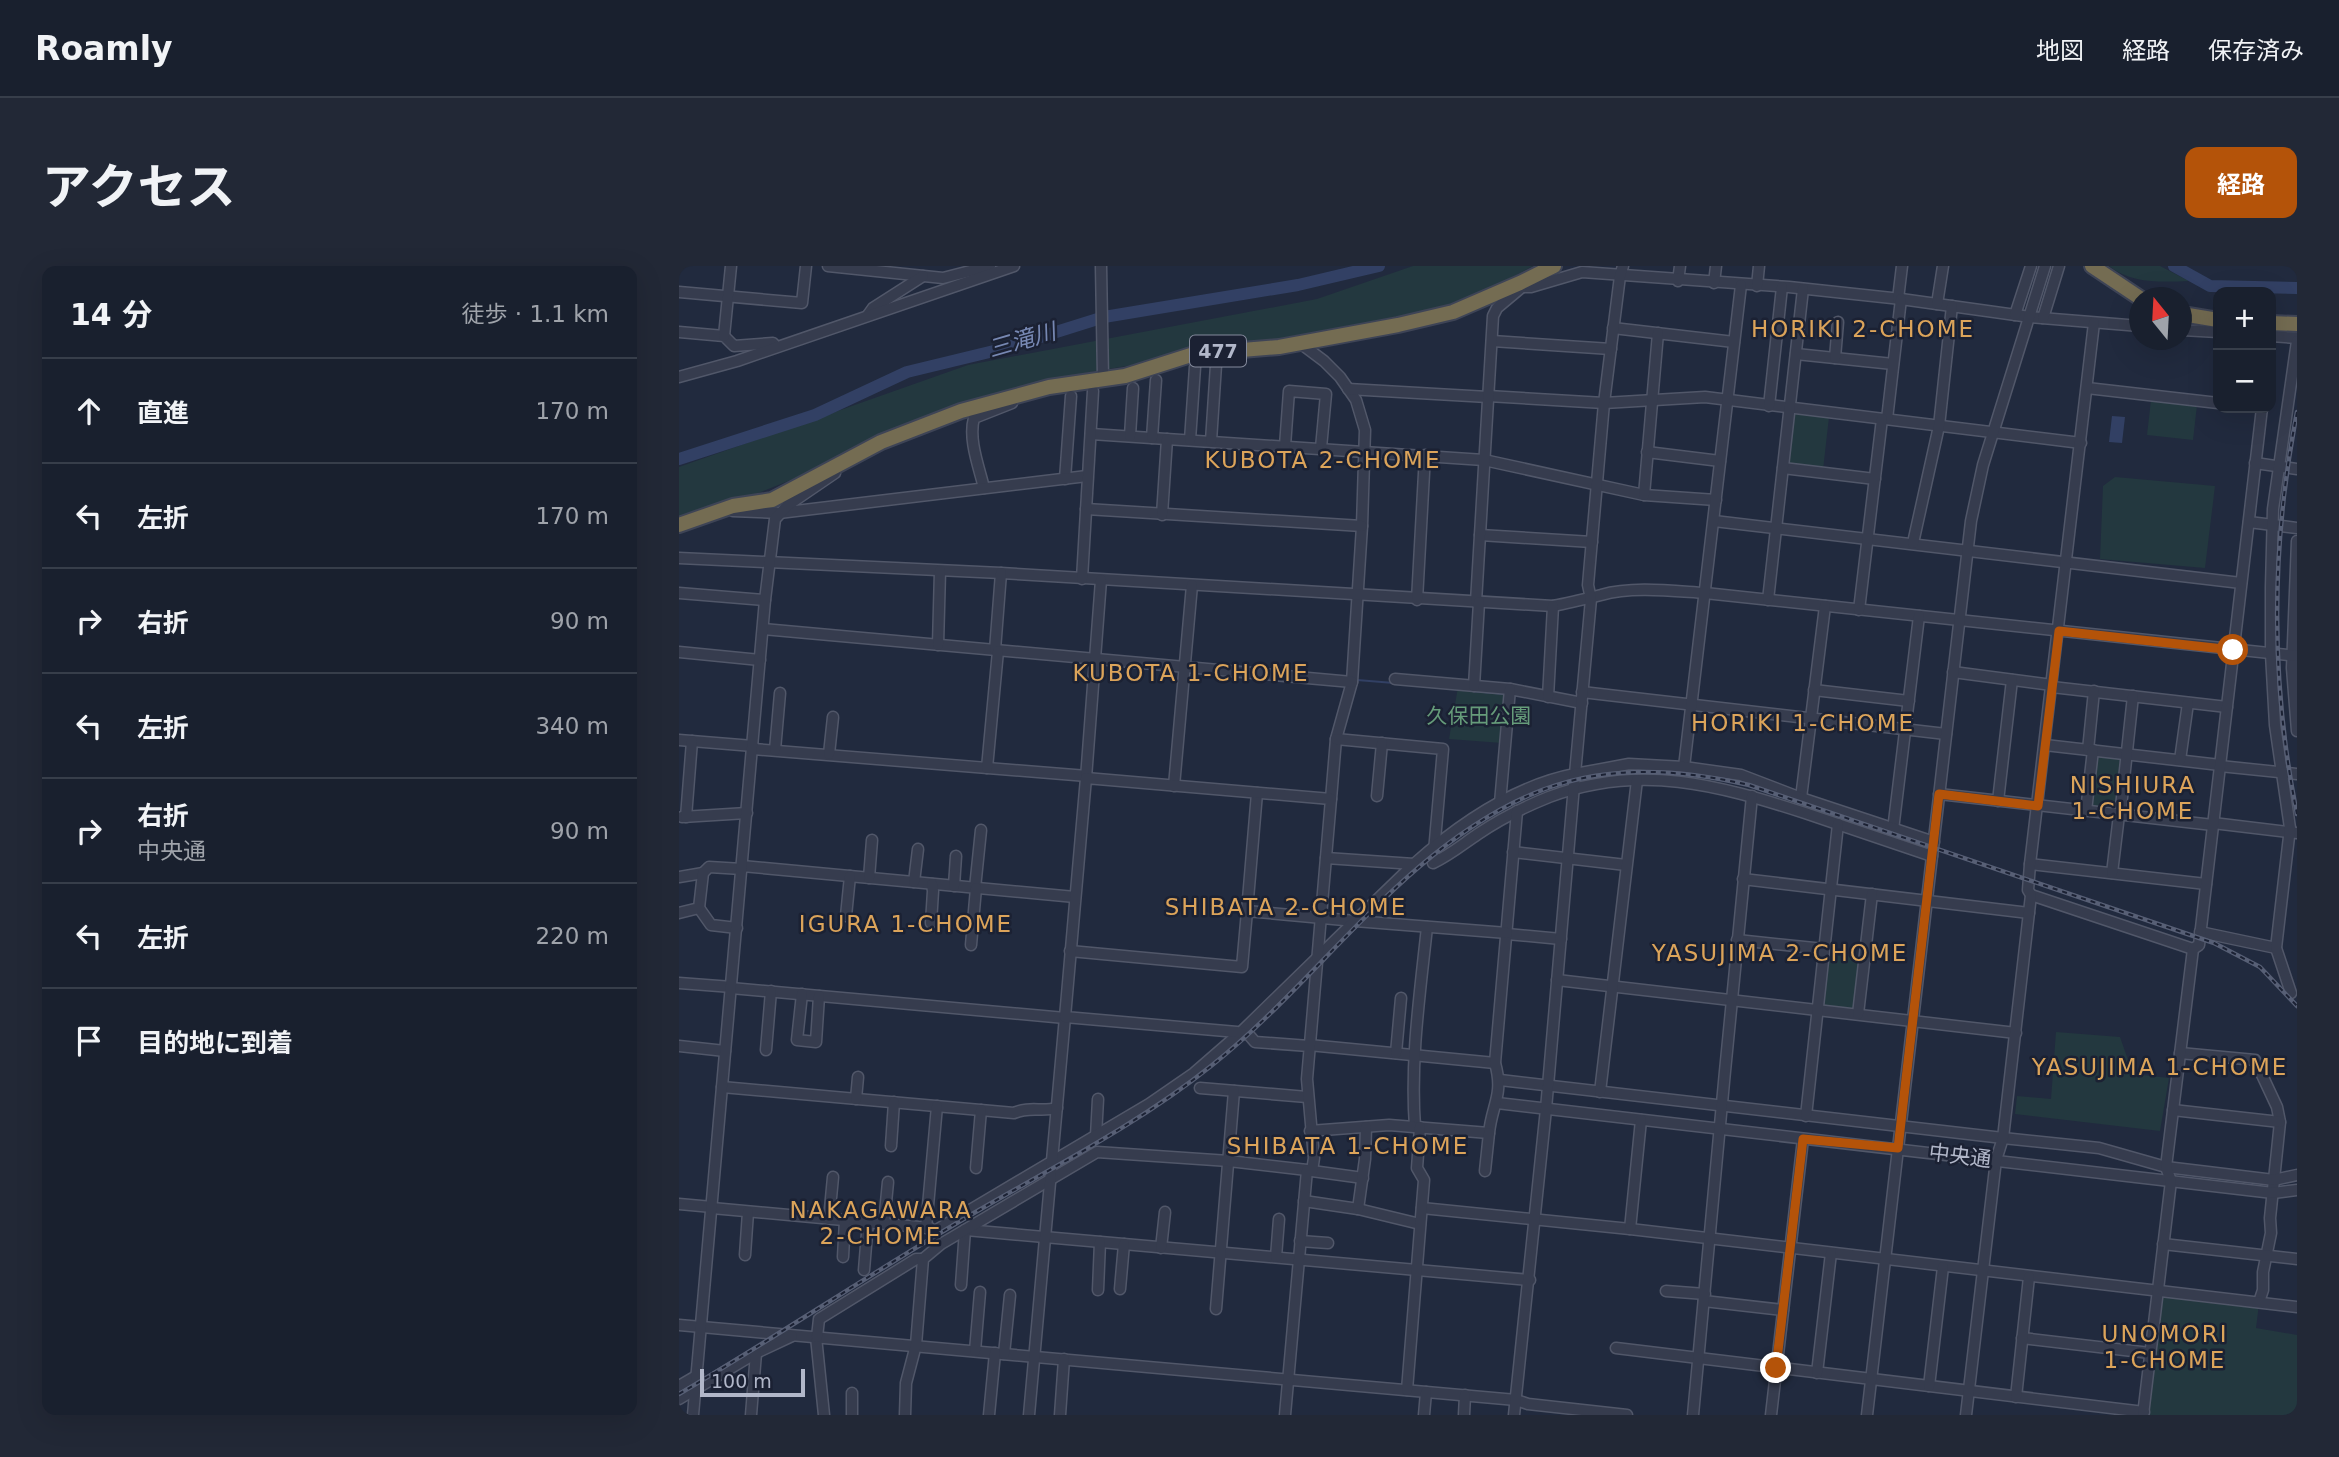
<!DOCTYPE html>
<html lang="ja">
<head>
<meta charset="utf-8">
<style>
  :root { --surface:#19202e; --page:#222836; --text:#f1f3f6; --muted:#9fa3aa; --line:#373e4a; --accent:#b45309 }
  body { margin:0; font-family:"DejaVu Sans","Noto Sans JP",sans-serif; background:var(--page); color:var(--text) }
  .controls { position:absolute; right:21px; top:21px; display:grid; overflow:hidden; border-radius:14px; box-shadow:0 7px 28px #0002 }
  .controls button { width:63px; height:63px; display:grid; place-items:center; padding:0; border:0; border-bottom:2px solid var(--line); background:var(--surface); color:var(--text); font:35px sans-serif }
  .compass { position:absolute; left:1450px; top:21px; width:63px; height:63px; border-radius:50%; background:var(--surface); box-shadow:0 7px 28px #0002; rotate:342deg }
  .scale { position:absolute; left:21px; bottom:18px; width:105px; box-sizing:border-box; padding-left:7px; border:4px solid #b1b7c9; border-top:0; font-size:19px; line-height:24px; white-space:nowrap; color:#b1b7c9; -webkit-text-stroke:5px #1b2133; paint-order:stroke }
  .stop { position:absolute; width:21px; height:21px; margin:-16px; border:5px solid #b45309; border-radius:50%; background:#fff }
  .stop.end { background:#b45309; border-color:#fff; box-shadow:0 2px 7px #0008 }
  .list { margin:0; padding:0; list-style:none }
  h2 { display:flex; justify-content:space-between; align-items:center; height:91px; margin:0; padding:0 28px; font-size:30px }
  h2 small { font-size:23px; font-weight:400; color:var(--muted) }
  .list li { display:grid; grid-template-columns:46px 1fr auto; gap:21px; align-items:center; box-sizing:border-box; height:105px; padding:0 28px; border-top:2px solid var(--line) }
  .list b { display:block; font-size:26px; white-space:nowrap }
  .list p { margin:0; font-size:23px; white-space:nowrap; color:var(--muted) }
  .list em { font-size:23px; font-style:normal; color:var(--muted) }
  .icon { flex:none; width:38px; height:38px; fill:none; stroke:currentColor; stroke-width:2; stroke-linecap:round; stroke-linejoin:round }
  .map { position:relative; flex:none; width:1618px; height:1149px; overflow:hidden; border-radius:14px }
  header { display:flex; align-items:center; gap:42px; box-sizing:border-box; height:98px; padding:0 35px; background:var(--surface); border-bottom:2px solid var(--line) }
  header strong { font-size:33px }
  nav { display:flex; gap:38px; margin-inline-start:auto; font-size:24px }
  .intro { display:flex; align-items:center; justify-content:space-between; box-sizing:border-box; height:168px; padding:0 42px }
  h1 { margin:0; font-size:49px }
  .button { padding:18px 32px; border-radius:14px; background:var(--accent); color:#fff; font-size:24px; font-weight:700 }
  main { display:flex; gap:42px; padding:0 42px }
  aside { flex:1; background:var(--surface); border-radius:14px; box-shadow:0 7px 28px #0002 }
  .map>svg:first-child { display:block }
</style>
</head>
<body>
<header>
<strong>Roamly</strong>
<nav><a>地図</a><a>経路</a><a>保存済み</a></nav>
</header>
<div class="intro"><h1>アクセス</h1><a class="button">経路</a></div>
<main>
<aside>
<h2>14 分<small>徒歩 · 1.1 km</small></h2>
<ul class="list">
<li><svg class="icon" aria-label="ahead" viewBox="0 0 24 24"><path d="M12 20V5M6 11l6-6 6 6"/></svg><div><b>直進</b></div><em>170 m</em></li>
<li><svg class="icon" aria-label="left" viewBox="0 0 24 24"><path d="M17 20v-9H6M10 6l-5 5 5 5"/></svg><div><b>左折</b></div><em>170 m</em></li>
<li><svg class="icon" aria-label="right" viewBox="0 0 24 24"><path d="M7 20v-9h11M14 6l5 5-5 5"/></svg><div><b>右折</b></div><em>90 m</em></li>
<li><svg class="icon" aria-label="left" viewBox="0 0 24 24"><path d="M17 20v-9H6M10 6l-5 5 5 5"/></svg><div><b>左折</b></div><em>340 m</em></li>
<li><svg class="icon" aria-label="right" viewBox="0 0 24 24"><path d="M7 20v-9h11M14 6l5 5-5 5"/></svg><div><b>右折</b><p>中央通</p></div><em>90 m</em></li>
<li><svg class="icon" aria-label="left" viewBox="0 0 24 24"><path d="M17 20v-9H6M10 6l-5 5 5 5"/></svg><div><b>左折</b></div><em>220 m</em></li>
<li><svg class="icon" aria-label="arrive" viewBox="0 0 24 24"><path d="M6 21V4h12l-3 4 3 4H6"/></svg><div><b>目的地に到着</b></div></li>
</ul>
</aside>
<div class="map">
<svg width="1618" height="1149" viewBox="0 0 1618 1149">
  <rect width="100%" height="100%" fill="#212a3e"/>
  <!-- green -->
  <g fill="#23383f">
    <polygon points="734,0 854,0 816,20 755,44 605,73 528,80 465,97 394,109 281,138 183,177 122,210 72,230 0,251 0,201 289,99 638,33"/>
    <path d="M1430 0H1481L1510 15C1482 16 1453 18 1430 0Z"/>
    <polygon points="1472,134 1518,139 1514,174 1468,169"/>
    <polygon points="1116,147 1150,151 1144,204 1110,199 1108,197 1114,149"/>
    <polygon points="1436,211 1536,220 1526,302 1421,293 1424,220"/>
    <polygon points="779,421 827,426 823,477 770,473"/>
    <polygon points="1415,487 1442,491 1444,495 1436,544 1410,541"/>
    <polygon points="1150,688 1183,692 1176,741 1174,743 1146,740 1144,737"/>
    <polygon points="1377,766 1441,771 1454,808 1490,812 1481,865 1336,848 1338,830 1372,833"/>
    <polygon points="1485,1028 1580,1038 1577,1062 1618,1069 1618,1149 1467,1149 1482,1030"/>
  </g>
  <!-- water -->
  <polygon fill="#324064" points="1433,150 1446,151 1443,177 1430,176"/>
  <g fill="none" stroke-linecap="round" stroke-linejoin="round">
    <!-- stream -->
    <g stroke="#324064" stroke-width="2">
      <polyline points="678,414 715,417"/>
      <polyline points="793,425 826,428"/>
    </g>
    <!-- river -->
    <g stroke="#324064" stroke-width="12">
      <polyline points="1495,0 1531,20 1618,22"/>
      <polyline points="0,193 136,149 228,106 323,83 425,51 619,19 700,0"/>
    </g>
    <defs>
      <g id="minor">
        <polyline points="149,0 264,12 311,0"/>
        <polyline points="422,0 424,112"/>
        <polyline points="999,15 1001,0"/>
        <polyline points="841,17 843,21 852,21 903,6 1110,21 1222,33 1351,51 1461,60"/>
        <polyline points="1035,17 1037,0"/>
        <polyline points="1078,20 1080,0"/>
        <polyline points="0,26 123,37 127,0"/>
        <polyline points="1219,33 1223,0"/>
        <polyline points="1258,38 1264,0"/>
        <polyline points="189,49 194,42 244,10"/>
        <polyline points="1336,49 1352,0"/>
        <polyline points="1364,52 1380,0"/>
        <polyline points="934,62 1055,76"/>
        <polyline points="1503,64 1539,66"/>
        <polyline points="0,66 45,70 55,80 94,77 97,81"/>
        <polyline points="45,70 52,0"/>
        <polyline points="1592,70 1618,72"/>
        <polyline points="813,75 932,83"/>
        <polyline points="621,77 645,95 661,111 677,134 686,164 683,260 673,416 657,473 652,533"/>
        <polyline points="1117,88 1214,98"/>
        <polyline points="1156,92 1159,56"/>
        <polyline points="0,111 58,95 335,0"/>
        <polyline points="1408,122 1539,137"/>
        <polyline points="669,123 809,131"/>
        <polyline points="809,130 925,137 1026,131 1402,177"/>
        <polyline points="1090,140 1103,21"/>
        <polyline points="1208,153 1222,33"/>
        <polyline points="412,168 805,194 965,229 1037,234"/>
        <polyline points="451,170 454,122"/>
        <polyline points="473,172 477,114"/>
        <polyline points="511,174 516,101"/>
        <polyline points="532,175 537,99"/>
        <polyline points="606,180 610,125 647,128 642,182"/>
        <polyline points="968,186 1041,195"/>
        <polyline points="1576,197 1618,203"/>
        <polyline points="1104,202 1196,213"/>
        <polyline points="386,213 392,130"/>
        <path d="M305 222C300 201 289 173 295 152L333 137"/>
        <polyline points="965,229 979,67"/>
        <polyline points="407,243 683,260"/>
        <polyline points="54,245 100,247 408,210"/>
        <polyline points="483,249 488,173"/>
        <polyline points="1035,255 1562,317"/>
        <polyline points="1570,256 1618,262"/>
        <polyline points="801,269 913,276"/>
        <polyline points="1618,275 1613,402 1618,465"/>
        <polyline points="1234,277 1260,160 1273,40"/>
        <path d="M0 292 322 307 874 340C890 337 906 333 922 329 954 320 993 325 1026 327L1618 390"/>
        <polyline points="403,313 414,125"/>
        <polyline points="0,327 86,334"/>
        <polyline points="738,334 746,189"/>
        <polyline points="1089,334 1124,23"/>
        <polyline points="797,336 814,50 818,42 843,21"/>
        <polyline points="1180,344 1203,153"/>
        <polyline points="84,363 673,416"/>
        <polyline points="259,379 261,305"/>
        <polyline points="316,384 322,307"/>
        <polyline points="0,386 81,394"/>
        <polyline points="1274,406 1373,419"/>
        <polyline points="716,413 831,423 903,437"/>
        <polyline points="795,420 800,336"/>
        <polyline points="1373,421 1548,441"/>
        <polyline points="1135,424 1230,435"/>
        <polyline points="903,426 1267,468"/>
        <polyline points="869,431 874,340"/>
        <path d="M657 473 764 483 754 597C771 589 784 578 799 568 821 553 845 541 870 531 961 497 1039 519 1126 547 1168 561 1211 576 1253 590"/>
        <polyline points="0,474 74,480"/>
        <polyline points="1366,479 1541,499"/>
        <polyline points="74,483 408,510"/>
        <polyline points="96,484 101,427"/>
        <polyline points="1409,484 1415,425"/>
        <polyline points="150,488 154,451"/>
        <polyline points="1501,494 1509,437"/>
        <polyline points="1541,500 1618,508"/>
        <polyline points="1005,501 1062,19"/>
        <polyline points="308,502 319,385"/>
        <polyline points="407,512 422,314"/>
        <polyline points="495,520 513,319"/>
        <polyline points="1260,528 1534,559"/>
        <polyline points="698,530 703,477"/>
        <polyline points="1122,532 1146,340"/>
        <polyline points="1319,535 1333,414"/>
        <polyline points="821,537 831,423"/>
        <polyline points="1407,545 1414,484"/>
        <polyline points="1441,550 1454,430"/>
        <polyline points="3,551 68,547"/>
        <polyline points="7,551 13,475"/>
        <polyline points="1534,557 1618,567"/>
        <polyline points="1214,564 1240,350"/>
        <polyline points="834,586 947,599"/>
        <path d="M735 598C780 558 835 520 896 508L912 333 909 319 925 137 941 10 944 0"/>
        <polyline points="1351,598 1527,618"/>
        <polyline points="63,600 396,631"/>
        <polyline points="1433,607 1440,549"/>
        <polyline points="0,611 24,607"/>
        <polyline points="190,612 193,574"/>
        <polyline points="1064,613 1350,647"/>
        <polyline points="235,616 239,583"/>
        <polyline points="275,620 277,590"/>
        <polyline points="296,622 302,564"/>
        <polyline points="1352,629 1514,683"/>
        <polyline points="20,642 32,659 58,662"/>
        <polyline points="568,645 578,527"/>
        <polyline points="0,647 20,642 24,607 30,601 63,603"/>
        <polyline points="167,650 171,610"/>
        <polyline points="252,657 254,625 253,618"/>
        <polyline points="1521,666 1597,682"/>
        <polyline points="828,668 882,673"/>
        <polyline points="1058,674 1145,683"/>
        <polyline points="292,679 297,622"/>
        <polyline points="391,685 563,701 568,645 676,655 735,598 647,592"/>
        <polyline points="878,714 1337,767"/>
        <polyline points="0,717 53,721"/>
        <polyline points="52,722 386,752"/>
        <polyline points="1612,727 1597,682 1611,562 1596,459 1592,388 1592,321 1594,243 1618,75"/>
        <polyline points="123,728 118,774 137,776 140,730"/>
        <polyline points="1179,748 1193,628"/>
        <polyline points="630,779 816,797"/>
        <polyline points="0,780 46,785"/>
        <polyline points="87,784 92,725"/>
        <polyline points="717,787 722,732"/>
        <polyline points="1501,787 1576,794 1598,841 1601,856 1591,952 1592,967 1584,1006 1584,1024 1580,1036"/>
        <polyline points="821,814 1324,872 1420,882 1487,901 1595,914 1618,909"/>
        <path d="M43 821 335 847C350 840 363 846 378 842"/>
        <polyline points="521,822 628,831"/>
        <polyline points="921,826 958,514"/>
        <polyline points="177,833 179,811"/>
        <polyline points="818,837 1594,927 1618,924"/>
        <polyline points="1494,844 1601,856"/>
        <polyline points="1127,850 1159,558"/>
        <path d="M736 861C731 795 741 727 748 661"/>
        <path d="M631 865 710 859 810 867C813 838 825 829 816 797L838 545"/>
        <polyline points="417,870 419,833"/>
        <polyline points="212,880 215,836"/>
        <polyline points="297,902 302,844"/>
        <polyline points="633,905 684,912"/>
        <polyline points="806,905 810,867"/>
        <polyline points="625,935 679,943 741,958"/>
        <polyline points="0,938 33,941"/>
        <polyline points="33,942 251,962 254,966 470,838 515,807 561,767 676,655 828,667"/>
        <polyline points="743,942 951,963 1618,1041"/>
        <polyline points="679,943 686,893 687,861"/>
        <polyline points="150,953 154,911"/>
        <polyline points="205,957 209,916"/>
        <polyline points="247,962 258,840"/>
        <polyline points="951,963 962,854"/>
        <polyline points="287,964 851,1014"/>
        <polyline points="621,975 649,977"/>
        <polyline points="1484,978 1618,993"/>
        <polyline points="482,982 486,946"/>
        <polyline points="66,989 69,946"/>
        <polyline points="164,991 166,954"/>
        <polyline points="597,991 600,953"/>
        <polyline points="185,1004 189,955"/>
        <polyline points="282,1019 286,964"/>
        <polyline points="441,1023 445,978"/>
        <polyline points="419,1024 421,976"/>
        <polyline points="987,1025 1026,1028"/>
        <polyline points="1025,1035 1104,1044"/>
        <polyline points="537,1043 555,825"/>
        <polyline points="0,1059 837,1134 849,1138 948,1149"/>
        <polyline points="137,1071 145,1149"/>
        <polyline points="138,1071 140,1053 237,993 244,993"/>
        <polyline points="1343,1072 1471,1087"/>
        <polyline points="937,1082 1465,1146"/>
        <polyline points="296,1085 301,1026"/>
        <polyline points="325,1088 331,1029"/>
        <polyline points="1138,1107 1152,987"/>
        <polyline points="0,1120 19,1109"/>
        <polyline points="1250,1120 1264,1001"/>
        <polyline points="728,1124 745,914 738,902 741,861"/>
        <polyline points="173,1127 173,1149"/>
        <polyline points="1337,1131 1350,1011"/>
        <polyline points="0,1133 77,1087 113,1070"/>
        <polyline points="14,1149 86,334 96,253 109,239 156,207"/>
        <polyline points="72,1149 77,1087"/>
        <polyline points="226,1149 227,1117 237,1079 244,993 262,978 418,886 550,895 628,904"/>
        <polyline points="310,1149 316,1087"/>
        <polyline points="350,1149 386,751"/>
        <polyline points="381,1149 385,1093"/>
        <polyline points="606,1149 628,904 633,905 635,892 628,813 652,533 407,512 386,751 558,766 570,769 576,776 630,780"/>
        <polyline points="745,1149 747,1126"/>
        <polyline points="785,1149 786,1129"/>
        <polyline points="835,1149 867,843 896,508 950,498 1005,501 1062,509 1122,532 1255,576"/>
        <path d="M1014 1149C1033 943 1052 736 1073 530"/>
        <polyline points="1092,1149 1124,873"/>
        <polyline points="1188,1149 1292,255 1304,199 1366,0"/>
        <polyline points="1287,1149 1317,894 1324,872 1352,629 1349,624 1351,598 1415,57"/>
        <polyline points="1464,1149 1492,915 1487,901 1514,683 1520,679 1583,142"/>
      </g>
      <g id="highway">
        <polyline points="1413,0 1461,32"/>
        <polyline points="1503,48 1539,54"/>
        <polyline points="1592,57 1618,58"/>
        <polyline points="0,259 54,240 93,234 202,176 282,145 370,121 446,110 515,88 600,81 719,59 774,46 841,17 875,0"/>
      </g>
    </defs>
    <!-- minor casing -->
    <use href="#minor" stroke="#515769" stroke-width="13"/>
    <!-- highway casing -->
    <use href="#highway" stroke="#3e4456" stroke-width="18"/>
    <!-- minor -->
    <use href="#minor" stroke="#363c4e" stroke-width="10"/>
    <!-- highway -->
    <use href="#highway" stroke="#746c52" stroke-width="14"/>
    <defs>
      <g id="rail">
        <path d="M1618 146C1592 280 1591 414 1618 548"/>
        <path d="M0 1128C97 1071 191 1008 288 951 370 903 457 860 532 800 641 714 721 586 851 529 922 498 996 502 1070 519L1535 677 1581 701 1618 740"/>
      </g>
    </defs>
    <!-- rail casing -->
    <use href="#rail" stroke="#575f75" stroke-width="4.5"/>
    <!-- rail -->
    <use href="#rail" stroke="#1b2133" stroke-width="2" stroke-dasharray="5" stroke-linecap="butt"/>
  </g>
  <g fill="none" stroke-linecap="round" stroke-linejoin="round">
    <!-- route -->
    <polyline stroke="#b45309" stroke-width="9" points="1097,1102 1124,873 1219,882 1260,528 1359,540 1380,365 1554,384"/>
  </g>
  <g text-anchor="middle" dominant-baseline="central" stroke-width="5" stroke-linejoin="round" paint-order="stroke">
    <!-- shield labels -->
    <rect fill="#1b2133" stroke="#848a9c" stroke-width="2" x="511" y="69.5" width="56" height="31" rx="5"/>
    <g font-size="19" font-weight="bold" fill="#b1b7c9">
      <text x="539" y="85">477</text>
    </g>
    <!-- park labels -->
    <g font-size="21" fill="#669c7a" stroke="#1b2133">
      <text x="800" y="450">久保田公園</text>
    </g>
    <!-- street labels -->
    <g font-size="21" fill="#b1b7c9" stroke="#1b2133">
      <text transform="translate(1281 890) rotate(7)">中央通</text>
    </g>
    <!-- neighbourhood labels -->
    <g font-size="23" letter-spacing="2" fill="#dca45a" stroke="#1b2133">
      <text x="1184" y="63">HORIKI 2-CHOME</text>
      <text x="644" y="194">KUBOTA 2-CHOME</text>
      <text x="512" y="407">KUBOTA 1-CHOME</text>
      <text x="1124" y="457">HORIKI 1-CHOME</text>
      <text x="1454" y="519">NISHIURA<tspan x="1454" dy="26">1-CHOME</tspan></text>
      <text x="607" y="641">SHIBATA 2-CHOME</text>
      <text x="227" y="658">IGURA 1-CHOME</text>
      <text x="1101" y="687">YASUJIMA 2-CHOME</text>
      <text x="1481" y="801">YASUJIMA 1-CHOME</text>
      <text x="669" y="880">SHIBATA 1-CHOME</text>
      <text x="202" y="944">NAKAGAWARA<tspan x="202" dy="26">2-CHOME</tspan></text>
      <text x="1486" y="1068">UNOMORI<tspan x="1486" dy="26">1-CHOME</tspan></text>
    </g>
    <!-- water labels -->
    <g font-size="23" font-style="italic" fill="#7788b3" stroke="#1b2133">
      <text transform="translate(343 74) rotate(-16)">三滝川</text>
    </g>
  </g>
</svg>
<div class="controls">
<button>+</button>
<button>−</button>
</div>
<svg class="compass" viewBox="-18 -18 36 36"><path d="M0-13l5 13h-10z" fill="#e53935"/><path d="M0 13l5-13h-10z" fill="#9fa3aa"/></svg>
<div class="scale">100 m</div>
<div class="stop" style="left:1554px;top:384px"></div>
<div class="stop end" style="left:1097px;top:1102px"></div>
</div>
</main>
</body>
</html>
